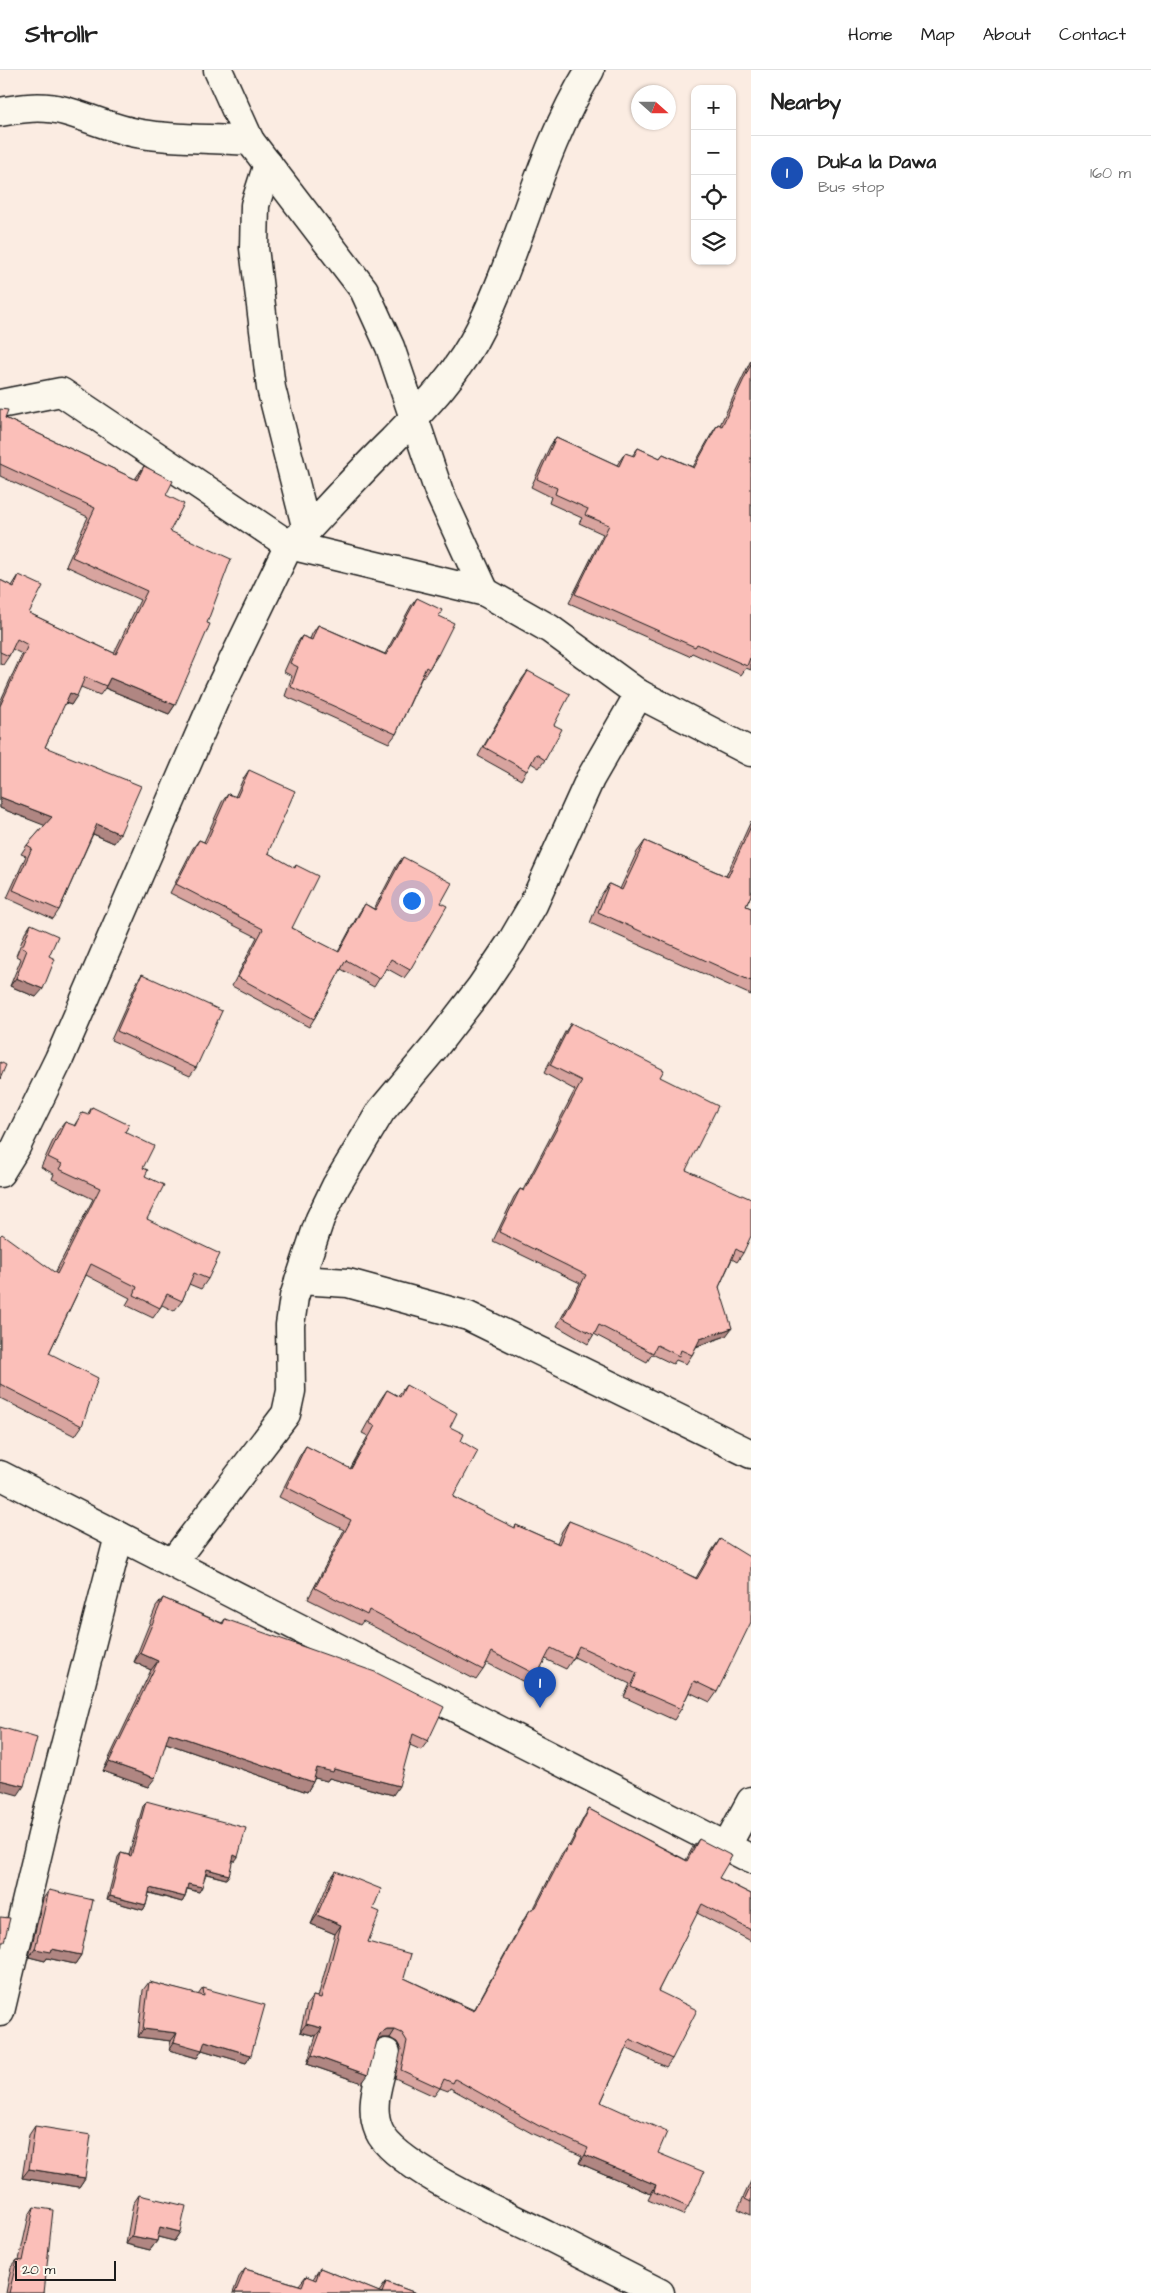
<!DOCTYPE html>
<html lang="en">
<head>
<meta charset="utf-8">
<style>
  :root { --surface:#fff; --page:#f2f2f2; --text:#222; --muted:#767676; --line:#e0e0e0; --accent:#1c1c1c }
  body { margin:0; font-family:"Architects Daughter",sans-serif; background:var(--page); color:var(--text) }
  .controls { position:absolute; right:15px; top:15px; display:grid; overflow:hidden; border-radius:10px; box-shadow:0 1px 4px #0004 }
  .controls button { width:45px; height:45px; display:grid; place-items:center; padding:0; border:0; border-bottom:1px solid var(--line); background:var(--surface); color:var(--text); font:25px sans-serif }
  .compass { position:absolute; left:631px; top:15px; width:45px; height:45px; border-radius:50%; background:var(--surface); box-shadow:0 1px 4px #0004; rotate:111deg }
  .scale { position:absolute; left:15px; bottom:12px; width:101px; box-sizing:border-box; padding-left:5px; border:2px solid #1c1c1c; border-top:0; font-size:14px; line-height:18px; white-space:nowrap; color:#1c1c1c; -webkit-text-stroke:4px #fbf7ec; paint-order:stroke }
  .you { position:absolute; left:411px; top:830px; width:18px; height:18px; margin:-12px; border:4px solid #fff; border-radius:50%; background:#1a73e8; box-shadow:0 0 0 8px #1a73e833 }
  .badge { display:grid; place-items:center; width:32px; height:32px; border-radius:50%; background:var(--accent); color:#fff; font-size:16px; font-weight:700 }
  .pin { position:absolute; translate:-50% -41px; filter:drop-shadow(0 1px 2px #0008) }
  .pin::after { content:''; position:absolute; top:26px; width:18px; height:15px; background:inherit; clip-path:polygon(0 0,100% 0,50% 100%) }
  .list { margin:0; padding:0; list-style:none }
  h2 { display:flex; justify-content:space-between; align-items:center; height:65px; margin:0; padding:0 20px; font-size:21px }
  h2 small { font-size:16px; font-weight:400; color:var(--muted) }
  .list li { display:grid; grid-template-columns:32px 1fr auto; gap:15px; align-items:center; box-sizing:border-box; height:75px; padding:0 20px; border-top:1px solid var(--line) }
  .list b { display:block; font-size:19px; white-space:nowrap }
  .list p { margin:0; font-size:16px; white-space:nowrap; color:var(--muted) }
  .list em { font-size:16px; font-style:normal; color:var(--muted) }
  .icon { flex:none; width:28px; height:28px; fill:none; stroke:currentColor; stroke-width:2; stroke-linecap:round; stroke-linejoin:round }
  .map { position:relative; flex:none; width:751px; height:2223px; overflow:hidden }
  header { display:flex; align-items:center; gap:30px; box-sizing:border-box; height:70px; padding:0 25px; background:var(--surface); border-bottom:1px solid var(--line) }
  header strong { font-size:24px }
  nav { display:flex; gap:28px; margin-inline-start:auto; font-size:18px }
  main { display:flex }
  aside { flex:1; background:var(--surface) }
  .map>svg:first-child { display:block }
</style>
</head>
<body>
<header>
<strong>Strollr</strong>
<nav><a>Home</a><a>Map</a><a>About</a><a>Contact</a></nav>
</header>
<main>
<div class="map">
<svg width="751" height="2223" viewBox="0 0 751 2223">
  <rect width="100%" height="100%" fill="#fbece2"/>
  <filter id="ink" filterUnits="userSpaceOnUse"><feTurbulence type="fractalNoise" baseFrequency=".02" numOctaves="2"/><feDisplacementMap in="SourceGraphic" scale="10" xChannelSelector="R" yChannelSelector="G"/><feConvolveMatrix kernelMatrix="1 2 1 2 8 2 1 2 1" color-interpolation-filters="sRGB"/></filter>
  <g filter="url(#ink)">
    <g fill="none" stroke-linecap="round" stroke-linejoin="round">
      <defs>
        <g id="minor">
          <polyline points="218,0 250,71 364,220 390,277 439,422 485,522"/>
          <path d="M0 42C21 38 43 35 65 41 91 48 115 60 142 64 178 70 215 68 250 71"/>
          <polyline points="268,94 255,135 254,178 271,318 307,460"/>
          <polyline points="0,334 61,322 289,475 485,522 550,559 639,624 751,682"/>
          <path d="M0 1103 16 1077 59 989 218 622 289 475 307 460C335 430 363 399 393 370 426 336 460 301 481 257 522 173 540 80 590 0"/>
          <polyline points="299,1210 348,1213 468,1246 751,1384"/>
          <polyline points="0,1405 751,1789"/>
          <polyline points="173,1492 286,1344 291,1321 290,1255 294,1227 320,1149 336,1116 381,1041 434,978 481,917 512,871 533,835 590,709 639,624"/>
          <polyline points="726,1777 751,1731"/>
          <polyline points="0,1942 42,1765 119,1466"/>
          <path d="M386 1983C380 2007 368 2036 379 2061 394 2097 511 2147 548 2166 586 2185 623 2204 660 2223"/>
        </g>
      </defs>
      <!-- minor casing -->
      <use href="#minor" stroke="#1c1c1c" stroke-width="31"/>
      <!-- minor -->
      <use href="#minor" stroke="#fbf7ec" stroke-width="28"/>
    </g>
    <!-- wall -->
    <g fill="#d8a49f" stroke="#1c1c1c">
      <polygon points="751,290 751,600 746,598 741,605 692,583 689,586 569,533 603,464 579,453 582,448 549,433 551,427 531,417 550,376 556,367 617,395 625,383 632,386 638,378 660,388 663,384 693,397 712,363 718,354 720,355"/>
      <polygon points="0,339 5,348 135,409 144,396 166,425 170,461 175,635 169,644 105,618 100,625 81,617 71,635 65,633 45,677 114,773 93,764 59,840 53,849 7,828 26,786 21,784 27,775 45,755 0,738 0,632 22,584 12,579 9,586 3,595 0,594 0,510 12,516 19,505 29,543 114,583 140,530 66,496 88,447 0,406"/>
      <polygon points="417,528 439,546 438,585 423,608 422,607 396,664 389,673 285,626 292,606 284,602 296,575 302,566 310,569 312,564 318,555 385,584 411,536"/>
      <polygon points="528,601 554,655 545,690 539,698 531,693 521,710 478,686 522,609"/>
      <polygon points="249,700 268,783 294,798 296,795 292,858 338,882 359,843 365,834 374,839 397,795 403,787 441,833 410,900 404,908 386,898 374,917 341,899 314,949 309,957 232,916 257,867 170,823 193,778 199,770 204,772 222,732 228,724 235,727 243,709"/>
      <polygon points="751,751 751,825 746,836 751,838 751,925 590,853 601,825 609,814 620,819 637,782 645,771 726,806"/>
      <polygon points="31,854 36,927 10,916 21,889 16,886 25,863"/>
      <polygon points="142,904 196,998 190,1006 111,970 137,912"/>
      <polygon points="571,953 660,1007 686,1100 743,1183 737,1192 732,1189 719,1217 726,1266 696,1277 692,1285 686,1294 676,1290 673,1294 652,1284 647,1292 594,1264 588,1274 557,1256 580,1213 493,1171 514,1127 520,1119 523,1120 575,1020 544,1003 565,962"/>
      <polygon points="92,1037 125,1062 143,1098 145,1106 147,1149 208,1209 201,1219 189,1214 182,1231 174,1241 162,1235 153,1248 126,1235 130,1228 86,1205 49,1283 82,1356 75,1366 0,1328 0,1166 55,1203 93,1129 52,1109 54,1104 41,1097 57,1062 65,1052 74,1056 82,1043 87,1045"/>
      <polygon points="406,1315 450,1357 461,1371 453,1427 514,1458 516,1455 557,1473 562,1461 569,1451 696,1508 713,1479 720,1469 717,1622 710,1632 689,1622 681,1639 674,1650 624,1627 630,1614 574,1587 566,1599 545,1589 537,1605 530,1615 487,1593 483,1600 476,1610 363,1551 360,1555 308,1529 344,1460 279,1427 299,1387 306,1376 350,1399 368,1366 362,1363 380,1330 387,1320 398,1326"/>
      <polygon points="163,1528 222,1553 225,1549 428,1671 421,1680 410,1675 393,1725 329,1708 327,1711 315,1708 307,1722 166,1673 148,1717 103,1701 151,1600 134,1592 156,1537"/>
      <polygon points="146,1731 235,1791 232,1791 229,1805 226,1809 206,1804 199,1822 187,1819 185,1827 182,1832 149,1823 146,1835 143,1840 107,1830 118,1787 121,1783 129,1785 143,1736"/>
      <polygon points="589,1739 686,1790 693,1777 699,1769 719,1808 751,1824 751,1871 697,1843 658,1921 672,1989 666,1997 626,1978 601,2032 658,2083 688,2137 683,2145 648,2130 651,2124 579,2093 582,2086 533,2064 450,2018 448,2021 440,2018 434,2026 395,2008 401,1979 397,1972 390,1968 382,1968 377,1971 362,2013 307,1994 316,1966 300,1962 307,1934 313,1926 318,1927 335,1864 311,1854 330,1809 336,1801 373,1839 368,1872 404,1908 474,1940 524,1849 530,1840 534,1838 562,1783 568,1775 569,1776 584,1747"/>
      <polygon points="49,1820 81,1885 75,1894 47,1888 45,1891 29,1887 43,1829"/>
      <polygon points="149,1912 198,1925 203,1918 251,1985 246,1993 202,1980 197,1988 169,1980 171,1971 138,1967 143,1920"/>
      <polygon points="35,2056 85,2108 79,2117 22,2108 29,2065"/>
      <polygon points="751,2111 751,2145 738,2139"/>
      <polygon points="139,2125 180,2162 174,2171 158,2167 157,2171 150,2180 126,2174 133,2134"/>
      <polygon points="34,2137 44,2223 6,2223 11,2197 17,2190 19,2190 29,2145"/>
      <polygon points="320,2198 379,2222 386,2212 416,2223 233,2223 239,2207 245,2199 299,2215 306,2206 313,2209"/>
    </g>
    <!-- shaded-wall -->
    <g fill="#b08682" stroke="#1c1c1c">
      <polygon points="110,608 175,635 169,644 105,618"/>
      <polygon points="70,623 77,626 71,635 63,632"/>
      <polygon points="0,727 52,747 46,756 0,738"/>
      <polygon points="97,754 120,764 114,773 91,763"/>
      <polygon points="16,908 43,919 36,927 10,916"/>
      <polygon points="732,1258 726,1266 694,1277 700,1269"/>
      <polygon points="140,1583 158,1591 151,1600 134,1592"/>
      <polygon points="169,1663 313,1712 307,1722 163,1672"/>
      <polygon points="109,1692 155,1708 148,1717 103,1701"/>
      <polygon points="317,1698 334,1699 399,1716 393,1725 329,1708 327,1711 311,1707"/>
      <polygon points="0,1710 24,1716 18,1725 0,1720"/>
      <polygon points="234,1785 238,1787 235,1791 231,1790"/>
      <polygon points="207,1799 229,1805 226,1809 204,1803"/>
      <polygon points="188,1814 202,1817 199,1822 185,1818"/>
      <polygon points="150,1818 185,1827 182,1832 147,1822"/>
      <polygon points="110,1826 146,1835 143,1840 107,1830"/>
      <polygon points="317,1845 341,1855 335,1864 311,1854"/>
      <polygon points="35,1879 52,1879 81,1885 75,1894 47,1888 45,1891 29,1887"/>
      <polygon points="306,1954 322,1958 316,1966 300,1962"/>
      <polygon points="143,1959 177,1963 171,1971 138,1967"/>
      <polygon points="387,1960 395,1960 390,1968 382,1968 375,1972 380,1964"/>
      <polygon points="205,1971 251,1985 246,1993 202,1980 197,1988 169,1980 174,1972"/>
      <polygon points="312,1985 368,2005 362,2013 307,1994"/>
      <polygon points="585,2085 656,2115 651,2124 579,2093"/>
      <polygon points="29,2099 85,2108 79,2117 22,2108"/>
      <polygon points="160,2157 180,2162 174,2171 154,2166"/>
      <polygon points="132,2166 157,2171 150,2180 126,2174"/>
    </g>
    <!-- building -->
    <g fill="#fbbfb9" stroke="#1c1c1c">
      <polygon points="751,294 751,589 750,588 747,596 697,574 695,577 575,524 609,455 585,445 588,439 555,424 557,418 537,409 556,367 619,396 625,383 634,386 638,378 660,388 663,384 694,398 718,354 722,356"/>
      <polygon points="0,339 8,340 5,348 137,410 144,396 173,411 166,425 184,434 170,461 231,489 207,553 210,554 175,635 110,608 106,616 85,607 77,626 70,623 45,677 141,716 120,764 97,754 59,840 13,820 32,778 27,775 52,747 0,727 0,636 28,575 17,569 9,586 0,582 0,510 14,517 19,505 43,516 29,543 116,584 147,521 72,487 95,438 0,394"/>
      <polygon points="417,528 442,540 439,546 454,553 438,585 437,584 429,599 426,597 396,664 291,617 298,597 290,593 302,566 312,570 318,555 386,585"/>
      <polygon points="528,601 570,624 554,655 562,659 545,690 536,684 527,701 484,677"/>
      <polygon points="249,700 295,721 268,783 295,798 296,795 318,806 292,858 339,882 365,834 375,840 403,787 452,813 441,833 447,836 410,900 391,889 380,909 346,890 314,949 238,907 263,859 176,814 199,770 206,773 228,724 237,727"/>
      <polygon points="751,756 751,825 746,836 751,838 751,911 598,842 609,814 622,820 645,771 728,807"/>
      <polygon points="31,854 58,866 49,886 55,889 43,919 16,908 27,880 22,878"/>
      <polygon points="142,904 222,941 196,998 117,961"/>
      <polygon points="571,953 664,1000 660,1007 718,1036 686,1100 751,1129 751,1166 743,1183 736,1179 719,1217 732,1258 700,1269 692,1285 681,1280 679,1286 657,1275 653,1283 599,1255 594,1265 563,1248 586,1205 499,1162 520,1119 524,1121 582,1011 550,995"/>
      <polygon points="0,992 6,995 0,1009"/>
      <polygon points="92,1037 129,1055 125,1062 154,1076 143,1098 148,1100 145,1106 164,1115 147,1149 220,1184 208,1209 194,1203 182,1231 167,1224 160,1238 134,1225 137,1217 91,1194 49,1283 98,1308 82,1356 0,1314 0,1166 2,1164 57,1204 100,1118 59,1099 62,1094 48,1087 65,1052 76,1056 82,1043 89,1045"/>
      <polygon points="406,1315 457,1343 450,1357 464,1364 461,1371 478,1381 453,1427 515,1458 516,1455 559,1474 569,1451 630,1475 697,1509 720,1469 751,1488 751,1552 717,1622 694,1611 681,1639 631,1617 637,1603 579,1576 573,1589 551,1578 537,1605 492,1582 483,1600 369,1540 367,1545 315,1518 351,1450 286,1417 306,1376 351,1399 375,1356 369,1353 387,1320 400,1327"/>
      <polygon points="163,1528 223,1554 225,1549 375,1602 444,1637 428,1671 413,1664 399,1716 334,1699 333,1702 317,1698 313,1712 169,1663 155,1708 109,1692 158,1591 140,1583"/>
      <polygon points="0,1657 37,1668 24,1716 0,1710"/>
      <polygon points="146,1731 246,1758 238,1787 234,1785 229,1805 207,1799 202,1817 188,1814 185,1827 150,1818 146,1835 110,1826 121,1783 131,1786"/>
      <polygon points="589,1739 687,1791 699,1769 732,1786 719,1808 751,1824 751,1860 702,1834 658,1921 697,1940 672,1989 630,1969 601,2032 667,2062 658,2083 704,2102 688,2137 654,2122 656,2115 585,2085 588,2078 539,2056 455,2009 453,2013 444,2009 440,2018 401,2000 407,1971 402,1963 395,1960 387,1960 380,1964 377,1971 368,2005 312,1985 322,1958 306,1954 313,1926 321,1928 341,1855 317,1845 336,1801 381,1819 373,1839 380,1842 368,1872 411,1884 404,1908 474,1941 530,1840 536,1837 568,1775 570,1777"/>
      <polygon points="49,1820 93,1830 81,1885 52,1879 51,1882 35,1879"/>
      <polygon points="0,1847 10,1848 4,1872 2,1872 1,1884"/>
      <polygon points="149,1912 204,1926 203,1918 265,1935 251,1985 205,1971 202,1980 174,1972 177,1963 143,1959"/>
      <polygon points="35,2056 91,2065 85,2108 29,2099"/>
      <polygon points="751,2116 751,2132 745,2129"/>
      <polygon points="139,2125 186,2136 180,2162 160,2157 157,2171 132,2166"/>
      <polygon points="34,2137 53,2140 44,2223 9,2223 17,2190 23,2191"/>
      <polygon points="320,2198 382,2223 386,2212 416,2223 235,2223 245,2199 302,2216 306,2206 316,2210"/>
    </g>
  </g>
</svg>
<div class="controls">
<button>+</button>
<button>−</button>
<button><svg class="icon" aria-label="locate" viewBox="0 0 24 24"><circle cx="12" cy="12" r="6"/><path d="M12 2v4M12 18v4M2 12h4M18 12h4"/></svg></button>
<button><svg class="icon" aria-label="layers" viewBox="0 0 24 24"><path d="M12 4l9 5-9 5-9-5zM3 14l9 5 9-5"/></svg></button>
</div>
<svg class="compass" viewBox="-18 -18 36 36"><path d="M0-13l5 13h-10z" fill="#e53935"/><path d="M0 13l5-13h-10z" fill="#767676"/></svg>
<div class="scale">20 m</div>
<div class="you"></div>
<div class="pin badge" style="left:540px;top:1638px;background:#1a4fb4">1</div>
</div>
<aside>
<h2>Nearby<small></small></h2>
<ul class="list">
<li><span class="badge" style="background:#1a4fb4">1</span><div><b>Duka la Dawa</b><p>Bus stop</p></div><em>160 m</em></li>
</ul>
</aside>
</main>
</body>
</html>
